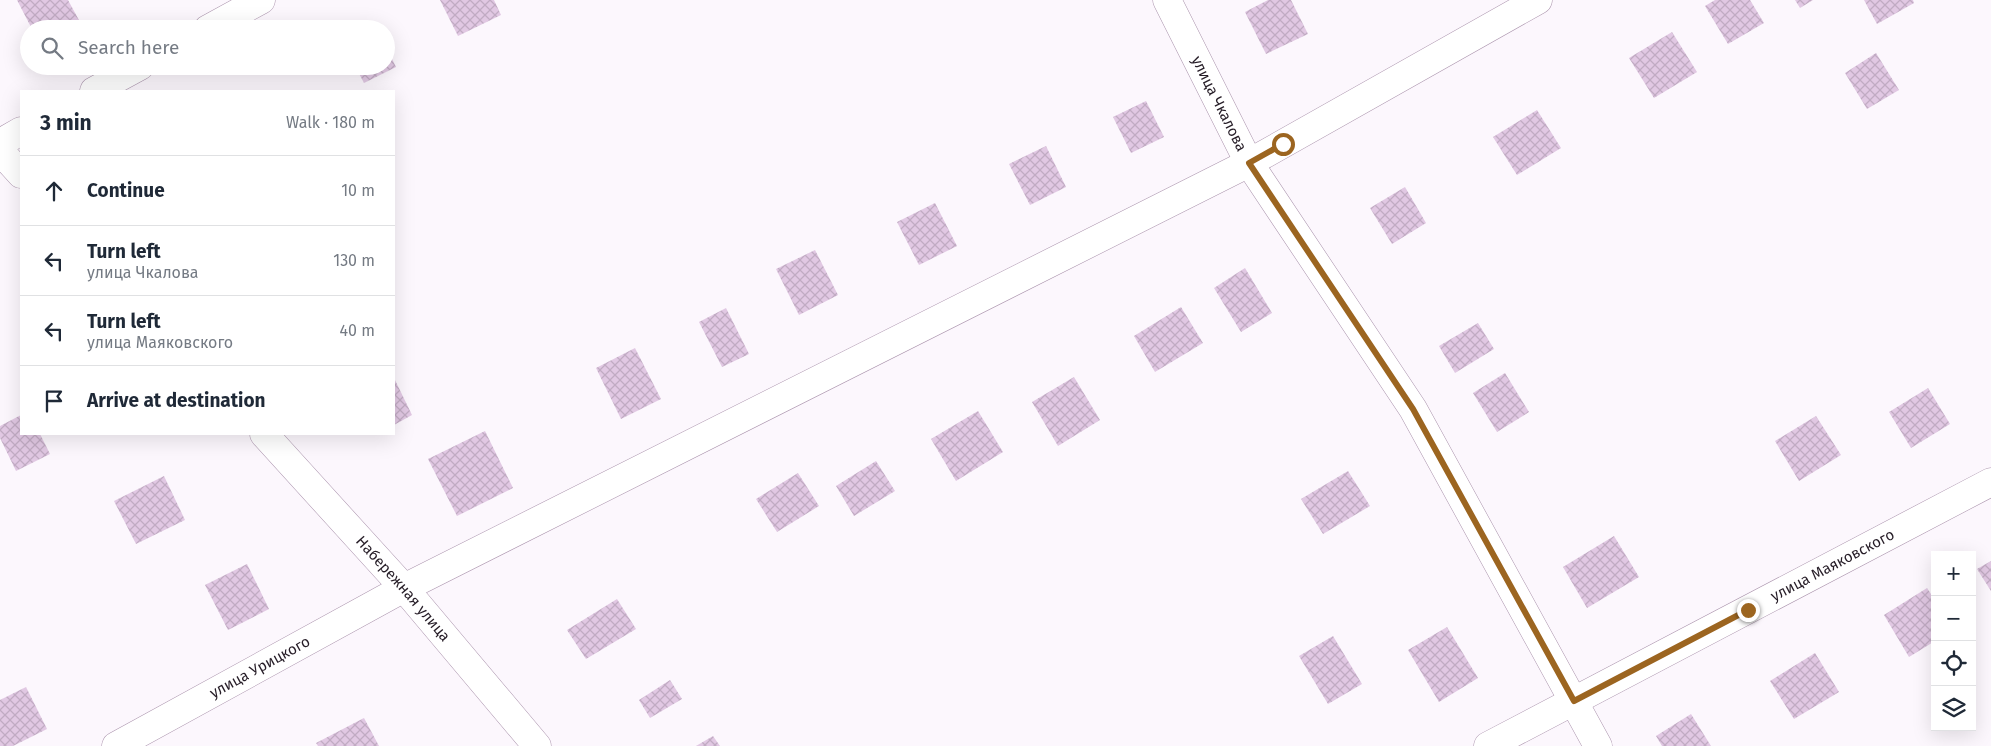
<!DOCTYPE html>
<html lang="en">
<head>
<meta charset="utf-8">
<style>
  :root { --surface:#fff; --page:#f2f2f3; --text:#1f2937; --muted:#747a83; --line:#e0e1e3 }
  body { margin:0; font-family:"Fira Sans",sans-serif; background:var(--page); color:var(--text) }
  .controls { position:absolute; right:15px; bottom:15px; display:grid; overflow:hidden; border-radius:0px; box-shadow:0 5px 20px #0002 }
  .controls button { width:45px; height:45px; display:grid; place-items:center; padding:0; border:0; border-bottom:1px solid var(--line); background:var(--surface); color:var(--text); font:25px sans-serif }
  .stop { position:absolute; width:15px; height:15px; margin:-11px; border:4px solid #9c6520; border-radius:50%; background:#fff }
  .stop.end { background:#9c6520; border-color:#fff; box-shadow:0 1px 5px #0008 }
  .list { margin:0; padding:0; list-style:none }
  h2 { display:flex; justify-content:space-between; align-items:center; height:65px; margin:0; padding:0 20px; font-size:21px }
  h2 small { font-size:16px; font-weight:400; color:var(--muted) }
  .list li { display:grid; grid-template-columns:32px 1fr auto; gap:15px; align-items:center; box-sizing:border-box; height:70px; padding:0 20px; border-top:1px solid var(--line) }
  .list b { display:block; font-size:19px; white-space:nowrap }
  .list p { margin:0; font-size:16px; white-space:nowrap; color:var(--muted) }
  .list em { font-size:16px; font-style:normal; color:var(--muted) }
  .icon { flex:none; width:28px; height:28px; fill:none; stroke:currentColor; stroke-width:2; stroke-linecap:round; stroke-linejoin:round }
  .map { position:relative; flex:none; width:1991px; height:746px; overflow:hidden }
  .search { position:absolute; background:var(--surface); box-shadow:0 5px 20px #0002; left:20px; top:20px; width:375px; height:55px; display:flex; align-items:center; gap:12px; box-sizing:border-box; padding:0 18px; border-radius:28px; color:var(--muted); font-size:19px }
  .panel { position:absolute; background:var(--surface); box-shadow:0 5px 20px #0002; left:20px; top:90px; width:375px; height:345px; border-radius:0px }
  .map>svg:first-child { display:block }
</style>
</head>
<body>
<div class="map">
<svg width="1991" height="746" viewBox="0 0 1991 746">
  <defs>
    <pattern id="building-cross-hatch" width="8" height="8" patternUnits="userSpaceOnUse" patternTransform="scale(1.25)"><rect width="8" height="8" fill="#e1c8e3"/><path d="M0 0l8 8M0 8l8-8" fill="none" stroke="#c1abc3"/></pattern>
  </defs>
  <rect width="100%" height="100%" fill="#fcf7fd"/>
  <!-- building -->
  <g fill="url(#building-cross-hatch)">
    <polygon points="17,0 68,0 80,22 68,29 32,29"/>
    <polygon points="440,0 494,0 501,15 458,36"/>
    <polygon points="1268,0 1291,0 1308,34 1266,54 1245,12"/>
    <polygon points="1715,0 1750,0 1764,23 1728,44 1705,6"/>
    <polygon points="1795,0 1813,0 1800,8"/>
    <polygon points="1864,0 1913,0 1914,3 1877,24"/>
    <polygon points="1672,32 1697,72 1654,98 1629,58"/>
    <polygon points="386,47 396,67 364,83 355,66 386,66"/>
    <polygon points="1876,53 1899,90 1867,109 1845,73"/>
    <polygon points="1146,101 1164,137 1131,153 1113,117"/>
    <polygon points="1537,110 1561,148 1517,175 1493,137"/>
    <polygon points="1046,146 1066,187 1030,205 1009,164"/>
    <polygon points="1405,187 1426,223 1392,244 1370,208"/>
    <polygon points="935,203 957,246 919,265 897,222"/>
    <polygon points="815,250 838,295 799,315 776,269"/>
    <polygon points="1245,268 1272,313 1241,332 1214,288"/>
    <polygon points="1181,307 1203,343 1155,372 1134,336"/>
    <polygon points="726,308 749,354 722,367 699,322"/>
    <polygon points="1478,323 1494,349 1455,373 1439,346"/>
    <polygon points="635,348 661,399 621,419 596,368"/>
    <polygon points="1505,373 1529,412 1497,432 1473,393"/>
    <polygon points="1074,377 1100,420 1058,446 1032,402"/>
    <polygon points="394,378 412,415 394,425"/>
    <polygon points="1928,388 1950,424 1911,448 1889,412"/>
    <polygon points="978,411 1003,452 956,481 931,439"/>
    <polygon points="21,415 21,434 40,434 50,454 16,471 0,438 0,426"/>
    <polygon points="1816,416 1841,455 1799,481 1775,441"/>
    <polygon points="485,431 513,488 457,516 428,459"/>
    <polygon points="876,461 895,491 854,516 836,486"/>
    <polygon points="1348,471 1370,506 1323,534 1301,499"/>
    <polygon points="798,473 819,506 777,532 756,499"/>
    <polygon points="164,476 185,520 136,544 114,501"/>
    <polygon points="1614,536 1639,577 1587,608 1563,567"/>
    <polygon points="1991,561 1991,591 1977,569"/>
    <polygon points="247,564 269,609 228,630 205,585"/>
    <polygon points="1927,588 1935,600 1935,641 1909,657 1884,615"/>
    <polygon points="617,599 636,629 586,659 567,630"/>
    <polygon points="1447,627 1478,678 1439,702 1408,650"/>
    <polygon points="1333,636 1362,684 1328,704 1299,656"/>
    <polygon points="1815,653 1839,692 1794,719 1770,681"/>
    <polygon points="670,680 682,699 650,718 639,700"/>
    <polygon points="26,687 47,729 13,746 0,746 0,700"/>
    <polygon points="1691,714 1711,746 1662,746 1656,736"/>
    <polygon points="364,718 379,746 318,746 316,743"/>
    <polygon points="713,736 720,746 696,746"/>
  </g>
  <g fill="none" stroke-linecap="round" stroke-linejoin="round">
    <defs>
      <g id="street">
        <path id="s1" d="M1167 0 1249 163 1413 409 1598 746"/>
        <polyline points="208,29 261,0"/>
        <polyline points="94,91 140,66"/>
        <polyline points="0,143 21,131"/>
        <path id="s2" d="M116 746 404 588 1249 163 1538 0"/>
        <path id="s3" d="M1488 746 1991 482"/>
      </g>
      <g id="secondary">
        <polyline points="0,151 21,174"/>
        <path id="s4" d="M264 434 404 588 537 746"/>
      </g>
    </defs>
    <!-- street casing -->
    <use href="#street" stroke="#ab94ad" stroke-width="29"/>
    <!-- secondary casing -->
    <use href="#secondary" stroke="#ab94ad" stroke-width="29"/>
    <!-- street -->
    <use href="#street" stroke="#fff" stroke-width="28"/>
    <!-- secondary -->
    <use href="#secondary" stroke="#fff" stroke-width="28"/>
  </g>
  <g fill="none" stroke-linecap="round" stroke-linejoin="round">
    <!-- route -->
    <polyline stroke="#9c6520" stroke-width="6" points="1283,144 1249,163 1413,409 1574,701 1748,610"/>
  </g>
  <g text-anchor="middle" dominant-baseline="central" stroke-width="4" stroke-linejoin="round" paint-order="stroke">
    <!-- street labels -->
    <g font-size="15" fill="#261d27" stroke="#fff">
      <text stroke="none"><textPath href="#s1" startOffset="116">улица Чкалова</textPath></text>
      <text stroke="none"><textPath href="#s3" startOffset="389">улица Маяковского</textPath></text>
      <text stroke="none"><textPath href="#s4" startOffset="208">Набережная улица</textPath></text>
      <text stroke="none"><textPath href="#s2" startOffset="164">улица Урицкого</textPath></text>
    </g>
  </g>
</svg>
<div class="controls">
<button>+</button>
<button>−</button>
<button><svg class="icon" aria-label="locate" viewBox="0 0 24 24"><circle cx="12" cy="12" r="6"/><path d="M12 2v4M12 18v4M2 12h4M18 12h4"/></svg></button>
<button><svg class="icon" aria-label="layers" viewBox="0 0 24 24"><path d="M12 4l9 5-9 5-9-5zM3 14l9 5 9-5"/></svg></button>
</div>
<div class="stop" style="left:1283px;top:144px"></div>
<div class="stop end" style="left:1748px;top:610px"></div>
<div class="search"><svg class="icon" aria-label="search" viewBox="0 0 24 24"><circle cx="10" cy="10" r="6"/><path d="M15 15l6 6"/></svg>Search here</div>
<section class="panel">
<h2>3 min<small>Walk · 180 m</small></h2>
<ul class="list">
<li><svg class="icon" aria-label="ahead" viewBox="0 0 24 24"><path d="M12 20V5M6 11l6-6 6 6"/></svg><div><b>Continue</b></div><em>10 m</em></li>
<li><svg class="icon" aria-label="left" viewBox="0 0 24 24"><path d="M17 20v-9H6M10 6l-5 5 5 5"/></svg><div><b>Turn left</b><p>улица Чкалова</p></div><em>130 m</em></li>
<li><svg class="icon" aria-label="left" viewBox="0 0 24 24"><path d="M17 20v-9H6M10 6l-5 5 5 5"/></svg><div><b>Turn left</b><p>улица Маяковского</p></div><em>40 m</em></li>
<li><svg class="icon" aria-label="arrive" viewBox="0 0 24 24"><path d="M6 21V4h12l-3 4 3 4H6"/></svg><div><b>Arrive at destination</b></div></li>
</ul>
</section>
</div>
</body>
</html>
